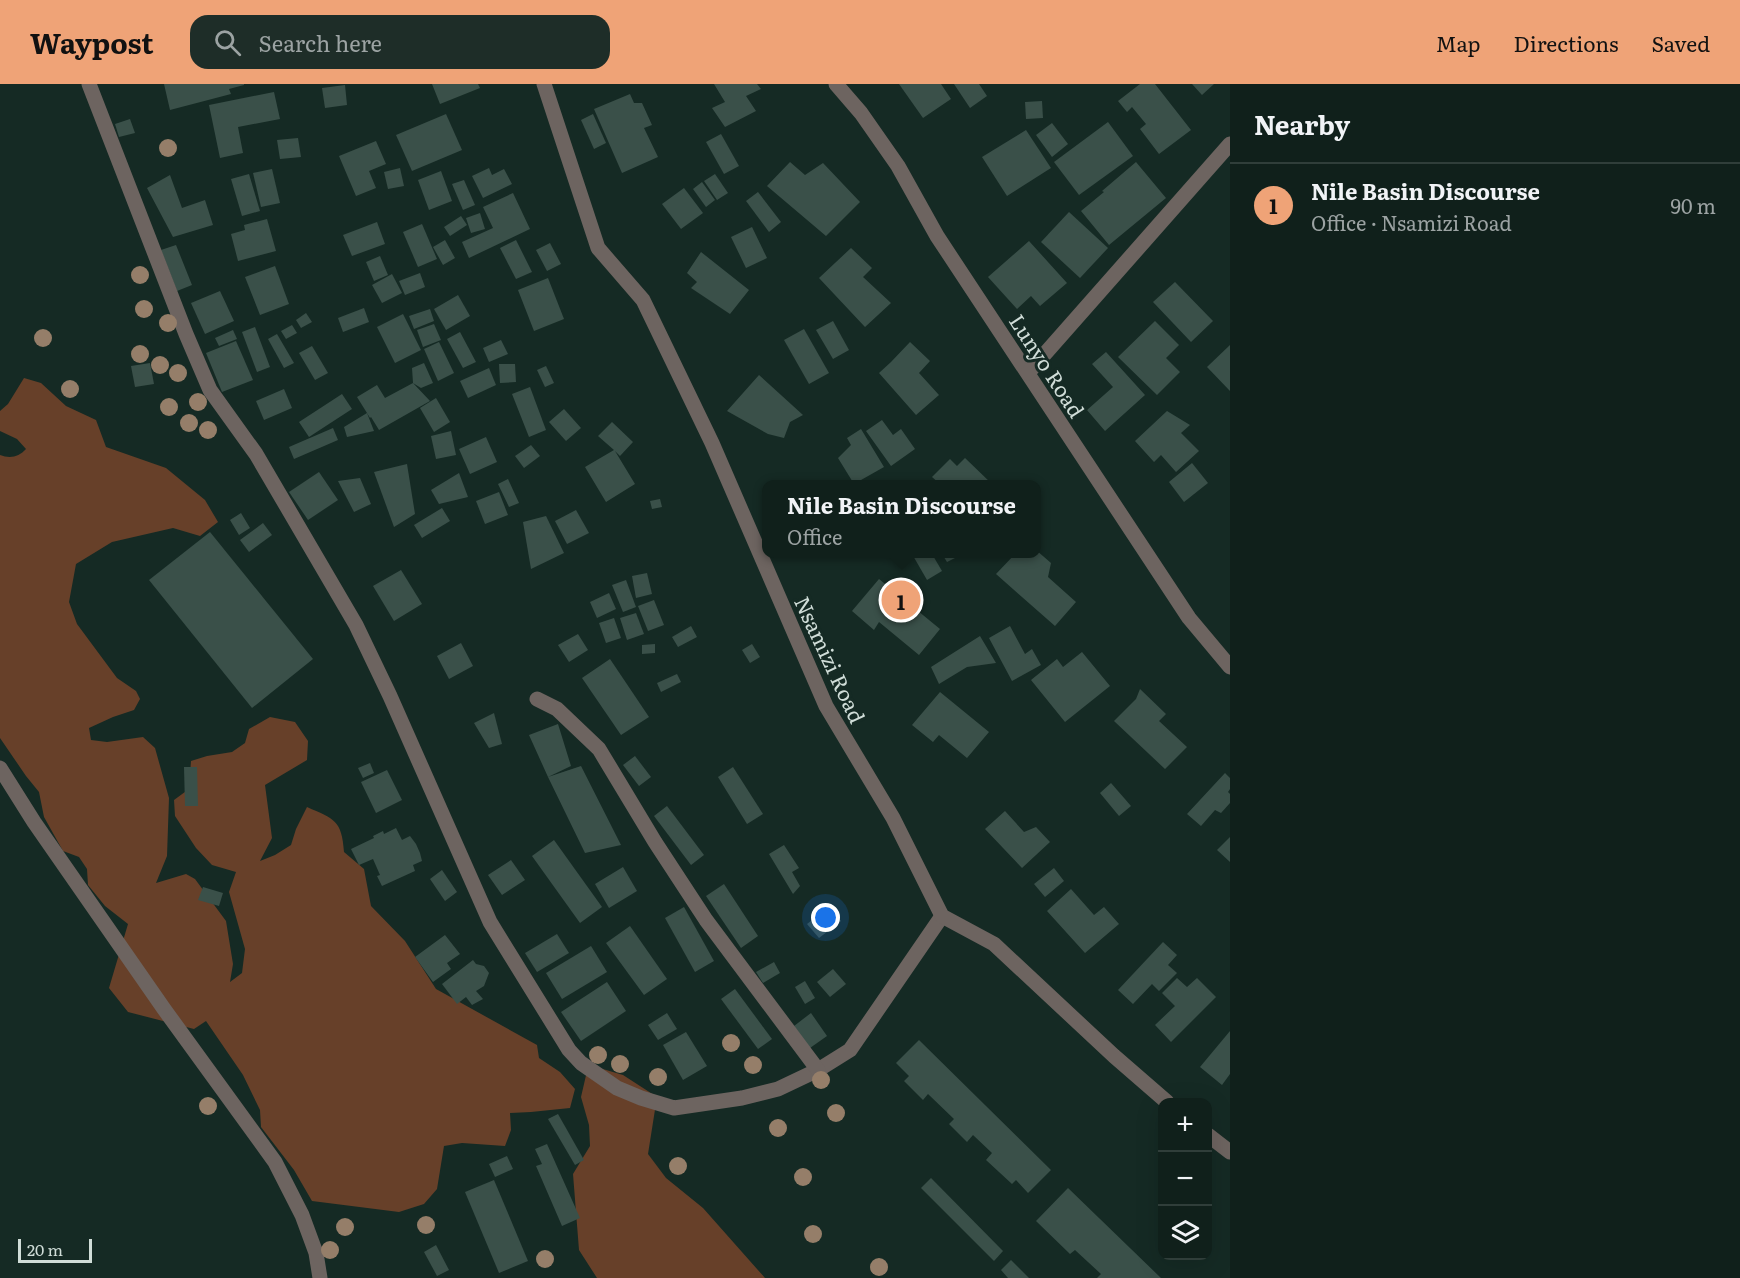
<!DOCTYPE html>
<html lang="en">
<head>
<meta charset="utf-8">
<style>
  :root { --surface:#10201b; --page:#1e2d28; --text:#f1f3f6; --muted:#9ca3a3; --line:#303e3a; --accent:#efa377 }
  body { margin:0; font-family:Literata,serif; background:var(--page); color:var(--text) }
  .controls { position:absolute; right:18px; bottom:18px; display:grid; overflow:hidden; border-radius:12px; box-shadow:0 6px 24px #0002 }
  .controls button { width:54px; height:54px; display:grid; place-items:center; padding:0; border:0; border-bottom:2px solid var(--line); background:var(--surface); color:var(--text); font:30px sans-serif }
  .scale { position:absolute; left:18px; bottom:15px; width:74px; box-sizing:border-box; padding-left:6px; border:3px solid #d0ddd8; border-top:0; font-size:16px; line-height:21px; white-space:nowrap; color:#d0ddd8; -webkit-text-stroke:4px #152a24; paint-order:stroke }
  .you { position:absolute; left:826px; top:834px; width:21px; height:21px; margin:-15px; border:4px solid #fff; border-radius:50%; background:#1a73e8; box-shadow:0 0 0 9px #1a73e833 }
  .badge { display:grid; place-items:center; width:39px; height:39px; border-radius:50%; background:var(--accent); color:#111; font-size:20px; font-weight:700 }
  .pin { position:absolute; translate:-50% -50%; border:3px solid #fff; box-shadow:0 2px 6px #0006 }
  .popup { position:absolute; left:762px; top:396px; width:279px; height:78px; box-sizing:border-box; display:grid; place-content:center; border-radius:12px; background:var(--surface); filter:drop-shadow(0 2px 4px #0005); font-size:20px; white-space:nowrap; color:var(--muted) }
  .popup b { font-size:22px; color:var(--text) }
  .popup::after { content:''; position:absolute; left:50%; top:100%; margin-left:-12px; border:12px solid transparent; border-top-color:var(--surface) }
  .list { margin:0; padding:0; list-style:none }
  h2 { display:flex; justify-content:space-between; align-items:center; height:78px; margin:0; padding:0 24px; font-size:26px }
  h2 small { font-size:20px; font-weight:400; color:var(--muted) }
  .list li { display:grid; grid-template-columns:39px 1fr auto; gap:18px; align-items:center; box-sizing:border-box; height:84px; padding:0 24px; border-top:2px solid var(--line) }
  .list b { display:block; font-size:22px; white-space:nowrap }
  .list p { margin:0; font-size:20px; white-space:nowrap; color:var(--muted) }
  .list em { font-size:20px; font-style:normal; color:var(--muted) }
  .icon { flex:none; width:33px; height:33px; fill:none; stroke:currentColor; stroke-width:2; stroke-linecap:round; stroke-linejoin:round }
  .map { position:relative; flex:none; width:1230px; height:1194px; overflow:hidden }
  header { display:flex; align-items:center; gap:36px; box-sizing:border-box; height:84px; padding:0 30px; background:var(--accent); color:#111 }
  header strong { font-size:28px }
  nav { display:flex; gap:33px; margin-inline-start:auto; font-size:21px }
  .search { width:420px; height:54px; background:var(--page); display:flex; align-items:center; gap:15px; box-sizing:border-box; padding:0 21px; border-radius:18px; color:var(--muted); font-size:22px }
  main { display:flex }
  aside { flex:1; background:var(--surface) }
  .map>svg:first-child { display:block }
</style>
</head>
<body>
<header>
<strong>Waypost</strong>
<div class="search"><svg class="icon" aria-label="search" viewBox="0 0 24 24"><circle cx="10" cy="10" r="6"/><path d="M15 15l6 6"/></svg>Search here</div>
<nav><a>Map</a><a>Directions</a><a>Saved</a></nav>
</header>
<main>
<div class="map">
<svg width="1230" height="1194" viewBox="0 0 1230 1194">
  <rect width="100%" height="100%" fill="#152a24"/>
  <!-- green -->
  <g fill="#674029">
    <path d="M24 294 41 299 66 322 96 336 106 363 166 384 205 416 218 438 200 452 173 444 112 458 76 480 69 518 77 540 117 594 136 607 140 615 134 626 113 633 89 644 91 656 107 658 143 653 155 664 169 714 167 772 156 799 186 790 195 795 226 837 233 880 230 898 242 889 245 865 229 808 236 788 212 781 196 764 175 732 174 716 189 705 191 677 207 672 232 668 245 659 249 645 270 633 295 638 308 657 307 676 265 701 272 754 260 777 275 771 291 761 296 745 307 723C334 735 342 736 344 768L364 785 371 822 405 857 436 905 537 961 539 974 560 988 575 1005 570 1024 531 1028 510 1029 511 1046 505 1062 462 1059 444 1062 437 1105 424 1120 399 1128 312 1117 294 1086 261 1043 260 1026 243 991 206 937 194 945 128 928 109 904 128 840 105 822 88 801 87 785 79 773 63 767 44 733 39 708 26 692 0 654V371C10 375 19 373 26 365L17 355 0 347V327L8 320Z"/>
    <polygon points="596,983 623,991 657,1013 648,1070 666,1094 703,1124 765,1194 597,1194 579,1166 573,1090 590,1062 589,1041 581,1013 587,987"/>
  </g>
  <!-- building -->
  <g fill="#3a5049">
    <polygon points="164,0 244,0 244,1 229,5 231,10 170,26"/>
    <polygon points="432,0 478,0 480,4 440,20"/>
    <polygon points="714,0 757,0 761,5 746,12 756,27 725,43 712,24 725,18"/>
    <polygon points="899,0 941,0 951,15 923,34"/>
    <polygon points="954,0 979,0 987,12 970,24"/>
    <polygon points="1140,0 1155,0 1191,46 1159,70 1140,45 1146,40 1132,23 1127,28 1118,17"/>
    <polygon points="1192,0 1214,0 1202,11"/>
    <polygon points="345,1 347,21 325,24 322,4"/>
    <polygon points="274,8 280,35 238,43 243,69 220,74 209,21"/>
    <polygon points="630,10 634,19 642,19 652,41 644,44 658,73 622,89 594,25"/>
    <polygon points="1042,17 1043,34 1026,35 1025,18"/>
    <polygon points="446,30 462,66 412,87 396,51"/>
    <polygon points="593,30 606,59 594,65 581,36"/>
    <polygon points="130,35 135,49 119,53 115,40"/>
    <polygon points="1108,38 1133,72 1079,111 1054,78"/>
    <polygon points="1052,39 1068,60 1052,73 1036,51"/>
    <polygon points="1026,46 1051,84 1007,112 982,73"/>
    <polygon points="721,50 739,82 724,90 706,58"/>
    <polygon points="298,54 301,73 280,75 277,56"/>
    <polygon points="376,57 386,80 369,87 376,104 356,112 339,72"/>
    <polygon points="790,78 805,91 823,79 860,118 826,152 767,102"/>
    <polygon points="1136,78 1166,114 1109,161 1081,127 1104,108 1102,107"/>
    <polygon points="400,84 404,102 388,105 384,88"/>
    <polygon points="489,84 492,91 504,85 512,100 483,114 472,92"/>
    <polygon points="272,85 280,119 261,123 253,89"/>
    <polygon points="441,87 452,117 429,126 418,96"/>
    <polygon points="249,90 260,127 242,132 231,95"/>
    <polygon points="715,90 728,109 717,116 704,97"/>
    <polygon points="170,91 182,124 205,116 213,141 173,153 147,104"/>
    <polygon points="464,96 475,121 463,126 452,100"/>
    <polygon points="702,98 715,116 706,123 693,105"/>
    <polygon points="684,104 703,129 681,145 662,120"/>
    <polygon points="758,108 781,138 769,148 746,117"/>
    <polygon points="513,109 530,145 469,174 462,158 493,144 483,123"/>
    <polygon points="1069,128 1108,164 1080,194 1041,158"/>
    <polygon points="480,129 485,145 471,149 466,134"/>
    <polygon points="461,132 467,141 450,152 444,143"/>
    <polygon points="267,135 276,167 238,177 231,150 245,146 244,141"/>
    <polygon points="377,138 385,160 352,172 343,151"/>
    <polygon points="422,140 437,175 418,183 403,148"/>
    <polygon points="752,143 767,174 746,184 731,153"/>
    <polygon points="445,156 455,174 443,181 433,163"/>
    <polygon points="516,156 532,188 516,195 500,164"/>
    <polygon points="1029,157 1067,199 1040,222 1031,212 1017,225 988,193"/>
    <polygon points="550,159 561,180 547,187 536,166"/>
    <polygon points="176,161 192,201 177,207 161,166"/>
    <polygon points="851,164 872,184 863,193 891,219 865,243 819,194"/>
    <polygon points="701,168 749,206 730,230 691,204 697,198 687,189"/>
    <polygon points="380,172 388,191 374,197 366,178"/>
    <polygon points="275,182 289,220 260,231 245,193"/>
    <polygon points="420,189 425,203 405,211 399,197"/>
    <polygon points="392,190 402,209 382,219 372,201"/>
    <polygon points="548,194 564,235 534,247 518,206"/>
    <polygon points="1175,198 1213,237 1191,258 1153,218"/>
    <polygon points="220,207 234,237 205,250 191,219"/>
    <polygon points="458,211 470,232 446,246 434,225"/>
    <polygon points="364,224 369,238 343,248 338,234"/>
    <polygon points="430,225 434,237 414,245 409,232"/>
    <polygon points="306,229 312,238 301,244 296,236"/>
    <polygon points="403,230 421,266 395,279 377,243"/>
    <polygon points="833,237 849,266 833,275 816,246"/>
    <polygon points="1155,237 1179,261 1166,274 1180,288 1157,311 1118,273"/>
    <polygon points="434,240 441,256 423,263 417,246"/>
    <polygon points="292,241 297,249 286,255 281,247"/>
    <polygon points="255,243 270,283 257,288 242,248"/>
    <polygon points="804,245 829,289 809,300 784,256"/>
    <polygon points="233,246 237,255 219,262 215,254"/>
    <polygon points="460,248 476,278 463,284 447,255"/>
    <polygon points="277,250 294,279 284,284 268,255"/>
    <polygon points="501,256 508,270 489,278 483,264"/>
    <polygon points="236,257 253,296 222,308 206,269"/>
    <polygon points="439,258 454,289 438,297 424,265"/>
    <polygon points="910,258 930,277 919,289 939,311 916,331 879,289 891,278"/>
    <polygon points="1230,261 1230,307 1207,283"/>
    <polygon points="312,262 328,289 315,296 299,269"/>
    <polygon points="1106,268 1145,311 1105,347 1087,326 1113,303 1092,280"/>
    <polygon points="150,279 154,300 135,303 131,282"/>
    <polygon points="424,279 433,299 421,304 413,299 430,317 379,346 371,333 370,334 367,329 374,347 347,353 344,343 367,329 357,313 377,301 385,314 413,299 412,284"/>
    <polygon points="499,280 515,280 516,298 500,299"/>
    <polygon points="546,282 554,299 545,303 537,286"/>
    <polygon points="489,284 496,301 468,314 460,297"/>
    <polygon points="759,291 803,331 790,338 784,354 768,350 727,327"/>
    <polygon points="530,303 546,346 529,353 512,310"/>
    <polygon points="284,305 292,324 264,336 256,317"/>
    <polygon points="342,310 352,325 309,353 299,338"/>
    <polygon points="436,314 450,338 434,348 420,324"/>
    <polygon points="564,325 581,344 566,357 549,338"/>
    <polygon points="1167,327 1190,341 1181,349 1199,367 1176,388 1161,371 1154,378 1135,357"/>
    <polygon points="882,336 893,351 901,345 915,365 891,382 866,347"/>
    <polygon points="612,338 633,358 620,372 615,367 635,400 606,418 585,383 614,366 598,352"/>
    <polygon points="333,344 338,356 294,375 289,363"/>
    <polygon points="861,345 884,383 854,400 838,374 851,361 847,354"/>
    <polygon points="451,347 456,371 436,375 431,352"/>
    <polygon points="486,353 497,378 470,390 459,365"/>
    <polygon points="531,361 540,372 524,384 515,372"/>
    <polygon points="965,374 992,400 940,400 932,393 950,375 957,382"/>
    <polygon points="1192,379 1208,399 1184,418 1169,398"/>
    <polygon points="407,380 415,430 394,443 374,388"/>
    <polygon points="319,388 338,416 308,436 289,408"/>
    <polygon points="459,389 468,413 439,420 431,406"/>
    <polygon points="360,394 371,420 354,428 338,397"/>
    <polygon points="508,395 519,419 509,423 498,400"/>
    <polygon points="499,408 508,431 485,440 476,417"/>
    <polygon points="660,415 662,423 652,425 650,417"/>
    <polygon points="442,424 450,437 422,454 414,441"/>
    <polygon points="576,426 589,449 567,460 555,437"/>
    <polygon points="241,429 250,444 239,451 230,436"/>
    <polygon points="546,432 564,469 531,485 523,438"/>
    <polygon points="263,439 272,451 249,468 240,456"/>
    <polygon points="210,448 313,575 252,624 149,496"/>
    <polygon points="1036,466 1051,479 1048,493 1076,518 1055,542 996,490 1015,470 1036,470"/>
    <polygon points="912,470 932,470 942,487 927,496"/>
    <polygon points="942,470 963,470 947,478"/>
    <polygon points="401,486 422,520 394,537 373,502"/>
    <polygon points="647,489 652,510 636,514 632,492"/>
    <polygon points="879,495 940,545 919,571 879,538 874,546 852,527"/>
    <polygon points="626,496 636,523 623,528 612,501"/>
    <polygon points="609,509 616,525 597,534 590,518"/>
    <polygon points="654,516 664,541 648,547 638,522"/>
    <polygon points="636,529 644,550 627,556 620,534"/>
    <polygon points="614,534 621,554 606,559 599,539"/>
    <polygon points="691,542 697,553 678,563 672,553"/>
    <polygon points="1010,542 1025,570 1032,565 1041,581 1012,597 989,554"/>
    <polygon points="578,550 588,566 569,578 558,561"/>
    <polygon points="980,552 996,579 967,583 939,600 931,583"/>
    <polygon points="461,559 473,582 449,595 437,572"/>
    <polygon points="655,560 655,569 642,570 642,561"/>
    <polygon points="752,560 760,573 750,579 742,566"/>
    <polygon points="1082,568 1110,602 1065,638 1031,596 1057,575 1063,583"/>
    <polygon points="610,575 649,633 621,651 582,594"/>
    <polygon points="677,590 681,598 661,608 657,599"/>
    <polygon points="1140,605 1166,630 1159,637 1187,663 1165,685 1114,637 1136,615"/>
    <polygon points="940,608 989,648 967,674 939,651 933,658 912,641"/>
    <polygon points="494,629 502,660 489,664 474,639"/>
    <polygon points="558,640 571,682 548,693 581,682 621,761 585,769 548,693 529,651"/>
    <polygon points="635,672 651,693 639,702 623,681"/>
    <polygon points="370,679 374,689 363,694 358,684"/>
    <polygon points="184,683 197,683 198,722 185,722"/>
    <polygon points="733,683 763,730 747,740 718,693"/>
    <polygon points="387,686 402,716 376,729 361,698"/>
    <polygon points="1225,689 1230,694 1230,705 1228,708 1230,710 1230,719 1221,729 1215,726 1201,742 1187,730"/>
    <polygon points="1111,699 1131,722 1119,732 1100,709"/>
    <polygon points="667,722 704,771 691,781 654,732"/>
    <polygon points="1005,727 1024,748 1036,743 1050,758 1022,784 985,745"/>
    <polygon points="396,744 402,756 410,752 416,760 420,769 422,777 413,781 415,787 382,802 377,792 380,791 373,775 359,781 351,765 374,754 373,752 383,747 384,750"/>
    <polygon points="1230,753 1230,778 1217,766"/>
    <polygon points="554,756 602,823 580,839 532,772"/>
    <polygon points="784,761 799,784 792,788 800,802 793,810 769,770"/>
    <polygon points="511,776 525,796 502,811 488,791"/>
    <polygon points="623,783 637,807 609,824 595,800"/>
    <polygon points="1054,784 1064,797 1045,813 1034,800"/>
    <polygon points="442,786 457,808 445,817 430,795"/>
    <polygon points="724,800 758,852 741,864 706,812"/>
    <polygon points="203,803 223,809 219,822 198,816"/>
    <polygon points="1071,805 1094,831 1104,823 1119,840 1085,869 1047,827"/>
    <polygon points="684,823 714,877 695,888 665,834"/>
    <polygon points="829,823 841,837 819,854 807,840"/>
    <polygon points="630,842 667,895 644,911 606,859"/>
    <polygon points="557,850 569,869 537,888 525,869"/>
    <polygon points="445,851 460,870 447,879 451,885 433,898 415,873"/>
    <polygon points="1163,858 1177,871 1168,881 1177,889 1159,907 1152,900 1133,920 1118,906"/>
    <polygon points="591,862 607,888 562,915 546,889"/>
    <polygon points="473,876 476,880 484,882 489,889 484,902 476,907 483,915 472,921 466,913 457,920 442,900"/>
    <polygon points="774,878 780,889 763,899 756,888"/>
    <polygon points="833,885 846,900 830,913 817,898"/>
    <polygon points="1177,894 1187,903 1197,894 1216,913 1171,958 1155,941 1175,922 1162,909"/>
    <polygon points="805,897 815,914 805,920 795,903"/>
    <polygon points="607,898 626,927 581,957 561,928"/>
    <polygon points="735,905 772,955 758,965 721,915"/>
    <polygon points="667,929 677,945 658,956 648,941"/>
    <polygon points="811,929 827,952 810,964 794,942"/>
    <polygon points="1230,947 1230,990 1222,1001 1200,983"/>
    <polygon points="686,948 707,982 683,996 663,961"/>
    <polygon points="919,956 1051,1086 1028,1109 1016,1096 1012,1100 986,1076 992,1069 973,1051 967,1058 949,1040 954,1035 928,1010 923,1016 904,997 909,992 896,979"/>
    <polygon points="558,1030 584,1076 575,1081 548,1035"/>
    <polygon points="547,1060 580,1134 562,1142 536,1082 542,1080 535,1065"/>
    <polygon points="507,1072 513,1085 495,1093 489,1080"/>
    <polygon points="931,1094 1003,1167 994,1177 921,1104"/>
    <polygon points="494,1096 528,1177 499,1189 465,1108"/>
    <polygon points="1068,1104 1161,1194 1097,1194 1101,1190 1075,1166 1070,1170 1036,1137"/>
    <polygon points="436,1161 449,1186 437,1192 424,1168"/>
    <polygon points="1011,1176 1029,1194 1008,1194 1001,1186"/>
  </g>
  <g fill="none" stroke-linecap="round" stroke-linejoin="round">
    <!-- minor -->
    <g stroke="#6d6460" stroke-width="15">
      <polyline points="89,0 186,250 210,306 256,370 356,541 390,612 490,838 569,966 581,979 617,1004 641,1014 674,1024 742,1014 778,1005 818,986 850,966 942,832"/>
      <polyline points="544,0 598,164 643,216 712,359 826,622 893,734 942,832 994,860 1114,972 1167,1018"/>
      <polyline points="836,0 861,29 898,82 937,152 1189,534 1230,583"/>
      <polyline points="1028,289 1230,60"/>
      <polyline points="537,615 557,625 599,665 655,758 706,836 818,986"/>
      <polyline points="0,684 34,738 164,925 275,1078 302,1131 316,1169 320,1194"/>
      <polyline points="1208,1051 1230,1068"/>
    </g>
  </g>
  <!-- trees -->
  <g fill="#957e69">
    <circle cx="168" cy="64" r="9"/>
    <circle cx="140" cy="191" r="9"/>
    <circle cx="144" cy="225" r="9"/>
    <circle cx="168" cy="239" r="9"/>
    <circle cx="43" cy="254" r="9"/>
    <circle cx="140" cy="270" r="9"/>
    <circle cx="160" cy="281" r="9"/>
    <circle cx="178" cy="289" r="9"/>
    <circle cx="70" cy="305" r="9"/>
    <circle cx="198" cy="318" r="9"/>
    <circle cx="169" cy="323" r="9"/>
    <circle cx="189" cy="339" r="9"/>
    <circle cx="208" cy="346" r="9"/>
    <circle cx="731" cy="959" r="9"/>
    <circle cx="598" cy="971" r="9"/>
    <circle cx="620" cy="980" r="9"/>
    <circle cx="753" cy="981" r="9"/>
    <circle cx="658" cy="993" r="9"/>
    <circle cx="821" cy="996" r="9"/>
    <circle cx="208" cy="1022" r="9"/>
    <circle cx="836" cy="1029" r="9"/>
    <circle cx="778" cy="1044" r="9"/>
    <circle cx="678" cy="1082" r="9"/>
    <circle cx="803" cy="1093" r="9"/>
    <circle cx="426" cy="1141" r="9"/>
    <circle cx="345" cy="1143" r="9"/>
    <circle cx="813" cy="1150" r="9"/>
    <circle cx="330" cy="1166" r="9"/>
    <circle cx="545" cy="1175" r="9"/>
    <circle cx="879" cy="1183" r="9"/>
  </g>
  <g text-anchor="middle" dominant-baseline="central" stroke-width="6" stroke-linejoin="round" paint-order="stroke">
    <!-- street labels -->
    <g font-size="21" fill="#d0ddd8" stroke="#152a24">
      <text transform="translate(1048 281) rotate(57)">Lunyo Road</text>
      <text transform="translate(831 575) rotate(65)">Nsamizi Road</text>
    </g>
  </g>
</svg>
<div class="controls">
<button>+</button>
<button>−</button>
<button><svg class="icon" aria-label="layers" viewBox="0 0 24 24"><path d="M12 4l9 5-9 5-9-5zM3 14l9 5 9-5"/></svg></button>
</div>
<div class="scale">20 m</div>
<div class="you"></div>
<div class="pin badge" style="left:901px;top:516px">1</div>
<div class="popup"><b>Nile Basin Discourse</b>Office</div>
</div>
<aside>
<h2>Nearby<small></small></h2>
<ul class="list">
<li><span class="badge">1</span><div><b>Nile Basin Discourse</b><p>Office · Nsamizi Road</p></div><em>90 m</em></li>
</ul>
</aside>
</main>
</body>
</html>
